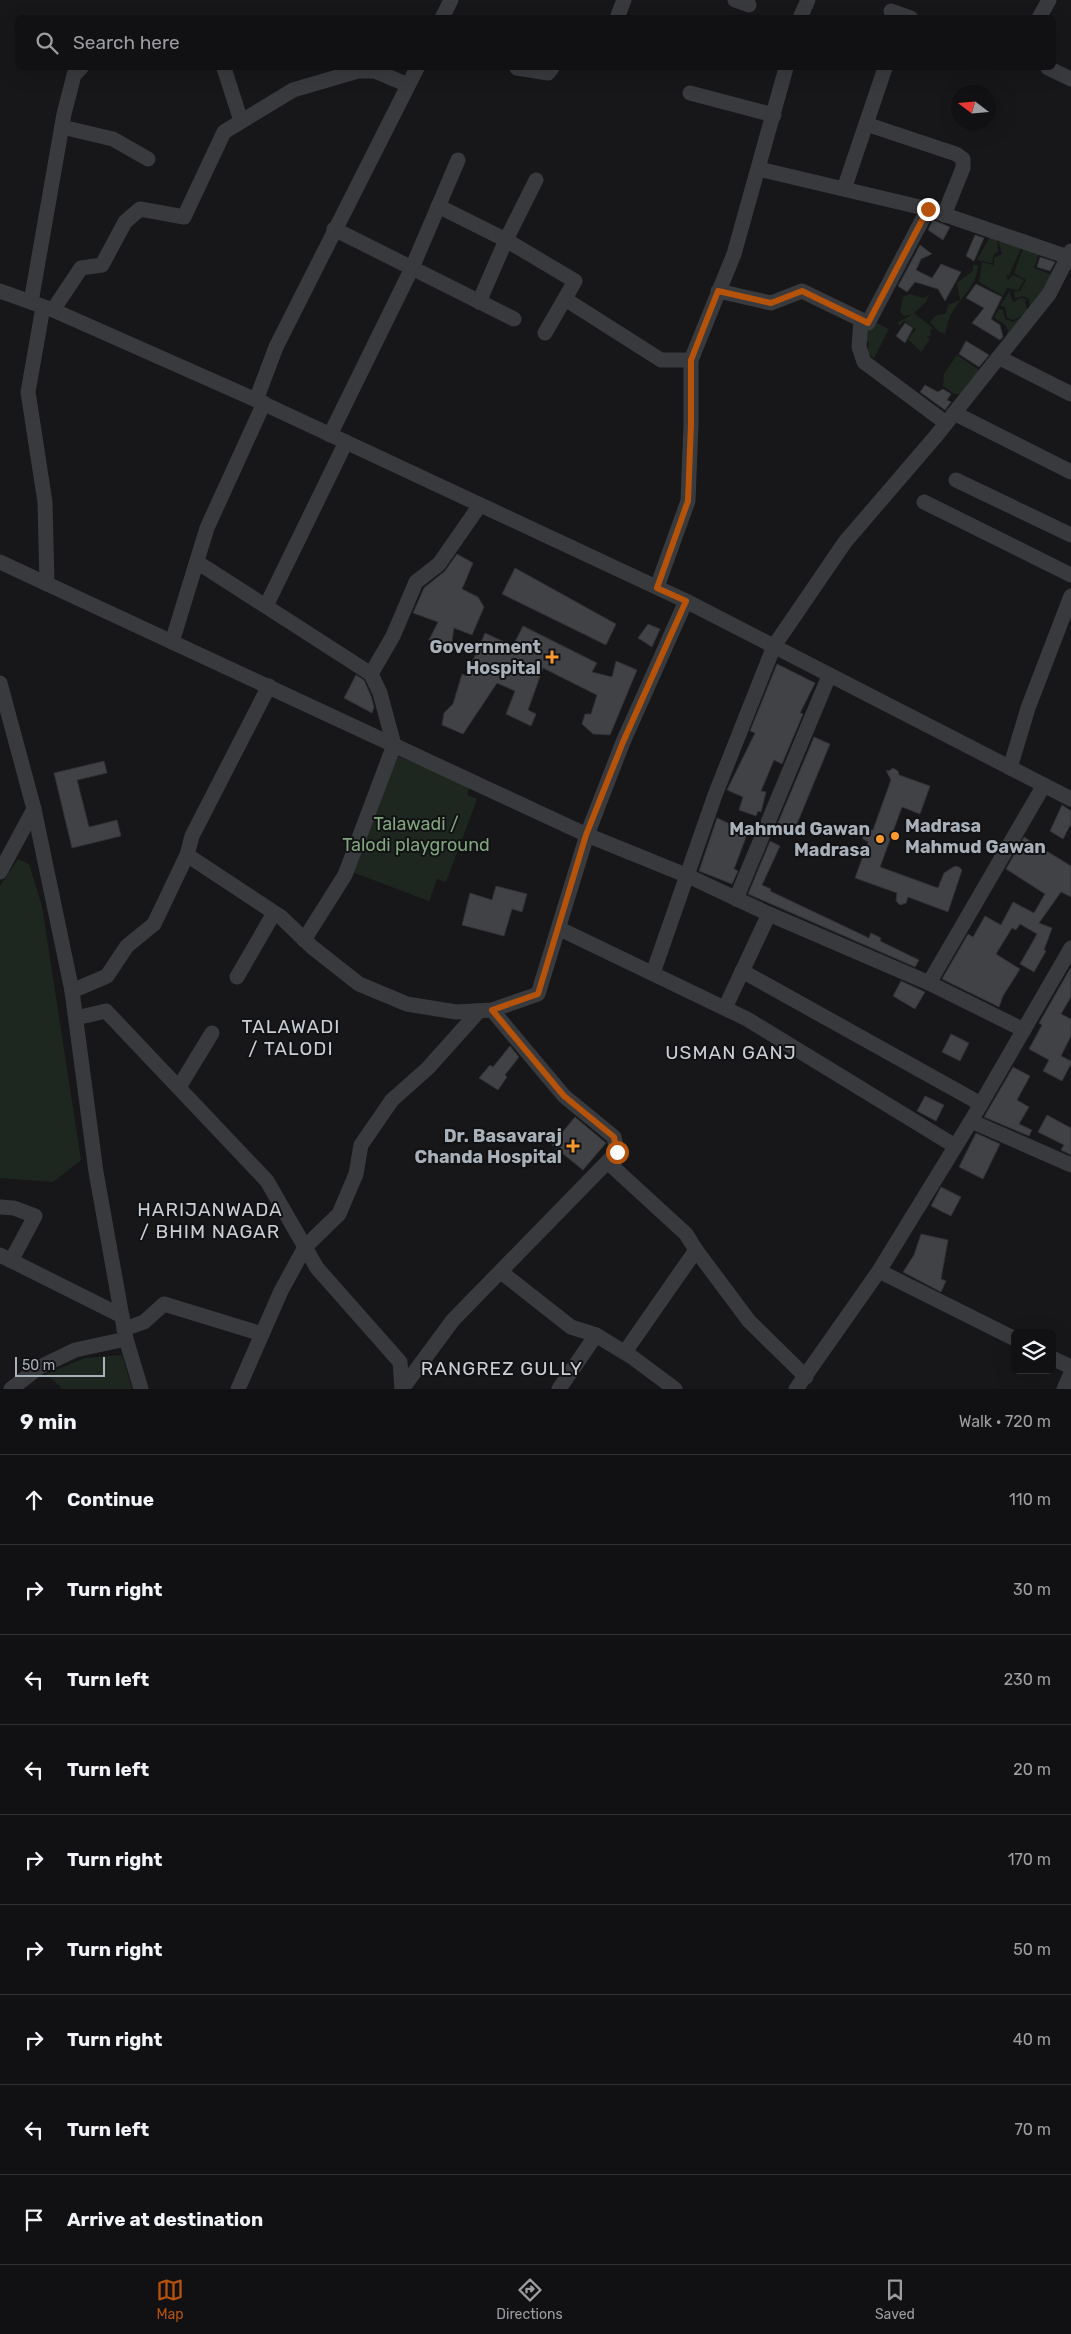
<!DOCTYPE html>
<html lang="en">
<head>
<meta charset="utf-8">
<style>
  :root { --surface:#111113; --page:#1e1f21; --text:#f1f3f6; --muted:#9c9da0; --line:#303133; --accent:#b45309 }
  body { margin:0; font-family:Rubik,sans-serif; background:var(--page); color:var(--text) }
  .controls { position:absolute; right:15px; bottom:15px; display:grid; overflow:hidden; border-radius:8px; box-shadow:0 5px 20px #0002 }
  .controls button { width:45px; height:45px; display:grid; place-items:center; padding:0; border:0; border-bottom:1px solid var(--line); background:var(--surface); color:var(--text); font:25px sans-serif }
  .compass { position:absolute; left:951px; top:85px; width:45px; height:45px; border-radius:50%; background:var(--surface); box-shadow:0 5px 20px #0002; rotate:286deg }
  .scale { position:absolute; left:15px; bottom:12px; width:90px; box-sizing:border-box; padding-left:5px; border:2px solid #a8b0b9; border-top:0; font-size:14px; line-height:18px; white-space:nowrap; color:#a8b0b9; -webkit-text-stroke:4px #121214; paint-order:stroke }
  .stop { position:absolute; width:15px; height:15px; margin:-11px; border:4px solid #b45309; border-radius:50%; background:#fff }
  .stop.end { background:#b45309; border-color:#fff; box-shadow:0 1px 5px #0008 }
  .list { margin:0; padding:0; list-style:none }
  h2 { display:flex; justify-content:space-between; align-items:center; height:65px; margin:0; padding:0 20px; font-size:21px }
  h2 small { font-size:16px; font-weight:400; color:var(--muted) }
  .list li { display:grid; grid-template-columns:32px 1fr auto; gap:15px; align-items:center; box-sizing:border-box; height:90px; padding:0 20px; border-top:1px solid var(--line) }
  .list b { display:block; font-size:19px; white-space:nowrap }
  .list em { font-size:16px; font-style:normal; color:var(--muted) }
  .icon { flex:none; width:28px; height:28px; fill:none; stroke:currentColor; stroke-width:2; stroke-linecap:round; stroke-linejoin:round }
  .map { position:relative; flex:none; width:1071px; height:1389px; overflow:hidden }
  .search { position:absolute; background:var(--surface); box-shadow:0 5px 20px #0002; left:15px; right:15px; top:15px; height:55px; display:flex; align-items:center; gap:12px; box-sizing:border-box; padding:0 18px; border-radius:8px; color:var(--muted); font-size:19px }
  .sheet { height:875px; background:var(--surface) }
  nav { display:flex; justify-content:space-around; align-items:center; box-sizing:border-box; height:70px; border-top:1px solid var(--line); background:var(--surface); font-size:14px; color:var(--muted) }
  nav a { display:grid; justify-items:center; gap:2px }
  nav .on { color:var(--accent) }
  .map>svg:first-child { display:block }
</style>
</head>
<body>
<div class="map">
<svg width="1071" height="1389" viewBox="0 0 1071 1389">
  <rect width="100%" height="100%" fill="#171719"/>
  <!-- green -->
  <g fill="#1e271f">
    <polygon points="1007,229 1026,237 1009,275 1006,275 1008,280 1013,275 1024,280 1018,290 1007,288 1003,296 979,282 982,262 993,265 994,268 994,258 1002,254 999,243"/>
    <polygon points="991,235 997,238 998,252 994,254 992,263 977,260"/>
    <polygon points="1024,246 1040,251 1034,268 1052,275 1044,296 997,355 997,348 1006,338 1008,330 1005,325 994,317 999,309 1003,310 1005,319 1013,322 1020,318 1025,319 1030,312 1029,299 1023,296 1015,298 1014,292 1020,291 1026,280 1014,273"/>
    <path d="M973 265H978C977 286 961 297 951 314 948 319 947 328 945 334L938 331 930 322 935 316 946 313 948 305 960 300 957 283 973 271Z"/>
    <polygon points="1009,292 1013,302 1021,298 1026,299 1025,304 1028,311 1025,315 1013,320 1007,317 1005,307 1000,306"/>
    <polygon points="910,294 923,298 929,295 926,302 914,313 933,328 930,330 931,335 927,337 930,339 921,352 908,339 916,329 904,321 899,326 898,322 913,314 904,316 900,312 903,297"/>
    <polygon points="872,321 889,329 874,358 867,353 869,342 862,340"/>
    <polygon points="994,351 994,358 962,394 954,394 943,386 944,374 957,355 979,370"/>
    <polygon points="397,756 470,786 467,795 477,799 446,882 437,879 429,901 352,872"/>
    <polygon points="18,859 29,864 42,906 81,1160 53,1182 0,1178 0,886"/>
    <polygon points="122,1355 132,1389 60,1389 61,1387 46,1374 85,1358"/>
  </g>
  <!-- building -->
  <g fill="#414246" stroke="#313135">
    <polygon points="933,220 950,227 943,240 928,230"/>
    <polygon points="975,235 984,238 974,261 966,256"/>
    <polygon points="920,245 932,254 921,259 916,270 932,278 941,264 961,272 945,301 938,289 915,282 907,292 898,286"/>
    <polygon points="1040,257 1055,262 1050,271 1037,267"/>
    <polygon points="976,284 1002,297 991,319 1000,325 1003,337 1000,340 972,323 984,308 966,298"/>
    <polygon points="905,323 913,328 905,343 896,336"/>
    <polygon points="966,341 989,355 979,367 959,354"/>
    <polygon points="925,385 938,392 943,389 951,394 947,400 951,402 945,410 920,392"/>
    <polygon points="457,554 473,563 462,589 478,597 484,607 472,635 454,628 451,648 429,640 438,622 413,613 424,588 445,571"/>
    <polygon points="515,568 616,624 606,645 502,594"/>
    <polygon points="648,624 660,629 652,647 638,638"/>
    <polygon points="523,626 597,663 592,672 612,677 616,661 637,670 610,735 593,734 582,724 585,714 591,714 597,695 543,668 528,710 536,714 531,726 506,714 515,691 497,683 463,734 442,725 444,713 453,704 462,674 466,676 485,633 513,646"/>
    <polygon points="777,664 815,683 800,713 803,714 782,764 774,760 761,791 766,792 761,812 758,811 756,816 739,810 743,797 727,790 755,733 750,731"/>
    <polygon points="356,675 364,680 371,696 374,707 372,713 344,698"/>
    <polygon points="814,737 830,744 794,831 777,825"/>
    <polygon points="104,761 107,773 77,780 89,827 117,820 121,836 72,848 54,773"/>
    <polygon points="893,768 898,771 899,775 930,786 920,814 902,807 880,867 938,888 944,873 955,866 959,867 962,870 948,912 908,897 906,903 900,905 896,901 897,893 855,878 868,842 863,839 861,833 865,830 873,830 891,780 886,770 889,771"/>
    <polygon points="1062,805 1071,811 1071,824 1063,839 1050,831"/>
    <polygon points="717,818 748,832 734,869 738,871 732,884 699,871"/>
    <polygon points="1024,837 1071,866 1071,897 1061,892 1039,923 1052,928 1044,950 1046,951 1034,972 1020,964 1037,934 1020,924 1016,930 1012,928 996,954 1020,969 1003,996 999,1007 942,979 968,934 973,937 985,916 1001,925 1013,902 1034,913 1045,894 1006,869"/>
    <polygon points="770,841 780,846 762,885 771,889 770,891 869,938 871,933 881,938 880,941 919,960 915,967 748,894"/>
    <polygon points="496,886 527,894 522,912 512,909 504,936 462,925 470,893 492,900"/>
    <polygon points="1071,967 1071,997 1061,1014 1071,1019 1071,1036 1061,1056 1071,1061 1071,1064 1062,1081 1043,1071 1049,1060 1029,1049 1042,1025 1039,1023"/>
    <polygon points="901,981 925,992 915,1009 893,996"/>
    <polygon points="951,1034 969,1043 960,1061 942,1052"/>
    <polygon points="510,1046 519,1057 505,1075 507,1077 498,1090 479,1078 490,1065 493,1067"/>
    <polygon points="1013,1067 1030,1076 1017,1100 1029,1107 1019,1124 1032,1130 1029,1136 984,1117"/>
    <polygon points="925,1096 944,1105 936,1121 917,1111"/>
    <polygon points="1047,1115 1071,1128 1071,1155 1061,1150 1064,1145 1038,1132"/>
    <polygon points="575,1117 606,1143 583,1170 552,1145"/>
    <polygon points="976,1133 1000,1144 983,1179 959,1167"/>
    <polygon points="941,1187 961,1197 951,1216 931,1206"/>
    <polygon points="921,1234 948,1240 941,1279 946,1281 941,1292 903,1272 914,1255"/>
  </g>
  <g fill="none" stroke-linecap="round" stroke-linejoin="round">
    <!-- minor -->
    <g stroke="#383a3e" stroke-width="15">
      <polyline points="735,0 749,5"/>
      <polyline points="891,11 911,18"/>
      <polyline points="442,18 451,0"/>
      <polyline points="617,18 624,0"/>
      <polyline points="800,18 808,0"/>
      <polyline points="1039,18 1049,0"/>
      <polyline points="224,68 241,121"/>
      <polyline points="517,68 548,73 552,68"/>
      <polyline points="1048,68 1071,79"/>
      <polyline points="690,93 774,115"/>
      <polyline points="866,124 956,154 963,159 963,168 944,215"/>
      <polyline points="62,127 113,139 148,159"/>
      <polyline points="759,169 928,209 1068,257"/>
      <polyline points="844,189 885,68"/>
      <polyline points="438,206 506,240 536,180"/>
      <polyline points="334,229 514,319"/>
      <polyline points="0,291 53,310 256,400 686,601 1071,799"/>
      <polyline points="718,291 771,303 802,291 868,323 928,209"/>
      <polyline points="565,299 661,360 691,360"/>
      <polyline points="31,302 64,114 74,75 81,68"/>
      <polyline points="479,302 506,240 575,281 545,333"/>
      <polyline points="43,307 28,392 45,502 47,584"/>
      <polyline points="53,310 81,268 102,265 125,222 140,209 184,217 224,132 293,90 358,71 375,71 408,85"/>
      <polyline points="861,320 859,347 864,362 946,423"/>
      <polyline points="1000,358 1071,394"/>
      <polyline points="256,400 276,347 417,68"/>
      <polyline points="954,413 1071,472"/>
      <polyline points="330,435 412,268 458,160"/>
      <polyline points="956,480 1071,535"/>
      <polyline points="924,502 1071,575"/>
      <polyline points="0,562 587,835 688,876 769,914 929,983 1044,785"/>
      <polyline points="197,562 371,674 393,636 416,582 439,564 480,505"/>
      <polyline points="657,587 688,501 691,424 691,360 734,254 786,68"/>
      <polyline points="266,606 346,442"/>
      <polyline points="172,642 207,528 264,403"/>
      <polyline points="0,683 34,809 72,991 96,1172 126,1339 141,1389"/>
      <polyline points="1010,768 1028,708 1071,596"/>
      <polyline points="187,855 281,917 312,947 359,984 407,1004 456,1012 492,1010 538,994 587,835 623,742 686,601"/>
      <polyline points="0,872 34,809"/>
      <polyline points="736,899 829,676"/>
      <polyline points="560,929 747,1019 955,1146"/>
      <polyline points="304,940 345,875 394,745 380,693 371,674"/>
      <polyline points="742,971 981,1104"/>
      <polyline points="653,973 715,795 774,646 845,542 936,436 1049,294 1071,251"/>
      <polyline points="237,977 274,913"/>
      <polyline points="929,983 1024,1030"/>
      <polyline points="72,991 107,976 127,946 154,924 187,855 192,836 269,686"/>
      <polyline points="725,1008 769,914"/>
      <polyline points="492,1010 564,1096 614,1137 617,1152 613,1167 686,1234 696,1250 749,1321 806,1377"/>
      <polyline points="76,1018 106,1011 267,1181 317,1268 400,1362 402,1389"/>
      <polyline points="179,1087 212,1033"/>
      <polyline points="971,1121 1071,1165"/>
      <polyline points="0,1207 14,1208 35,1216 11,1261"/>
      <polyline points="0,1255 122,1316"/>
      <polyline points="879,1271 1015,1339"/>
      <polyline points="501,1272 571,1327 596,1335 632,1357 675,1389"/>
      <polyline points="124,1329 144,1322 164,1304 262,1334"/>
      <polyline points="625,1352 696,1250"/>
      <polyline points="1052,1358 1071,1367"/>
      <polyline points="11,1389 38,1368 75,1350 126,1339"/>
      <polyline points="238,1389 281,1291 305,1247 339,1214 356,1174 361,1145 392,1100 428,1068 479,1011"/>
      <polyline points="402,1389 453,1320 617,1152"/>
      <polyline points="559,1389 596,1335"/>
      <polyline points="796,1389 879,1271 971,1121 1071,948"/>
      <polyline points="1064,1389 1071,1373"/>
    </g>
  </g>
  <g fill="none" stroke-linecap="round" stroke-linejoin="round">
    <!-- route -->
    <polyline stroke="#b45309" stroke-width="6" points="617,1152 614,1137 564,1096 492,1010 538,994 586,835 623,742 686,601 657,588 688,501 691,424 691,360 718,291 771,303 802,291 868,323 928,209"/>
  </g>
  <!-- markers -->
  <g fill="#fa992e" stroke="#121214" stroke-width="2">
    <path d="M549.5 649.5h5v5h5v5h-5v5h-5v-5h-5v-5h5z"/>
    <circle cx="895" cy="836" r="5"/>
    <circle cx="880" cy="839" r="5"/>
    <path d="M570.5 1138.5h5v5h5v5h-5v5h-5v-5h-5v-5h5z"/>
  </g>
  <g text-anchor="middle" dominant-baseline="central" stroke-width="4" stroke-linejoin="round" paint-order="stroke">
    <!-- poi labels -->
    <g font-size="18" font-weight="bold" fill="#a8b0b9" stroke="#121214" text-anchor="end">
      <text x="541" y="647">Government<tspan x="541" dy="21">Hospital</tspan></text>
      <text x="905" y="826" text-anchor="start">Madrasa<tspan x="905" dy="21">Mahmud Gawan</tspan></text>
      <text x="870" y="829">Mahmud Gawan<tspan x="870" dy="21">Madrasa</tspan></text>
      <text x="562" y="1136">Dr. Basavaraj<tspan x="562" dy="21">Chanda Hospital</tspan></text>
    </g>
    <!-- park labels -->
    <g font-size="18" fill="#81a57e" stroke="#121214">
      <text x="416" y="824">Talawadi /<tspan x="416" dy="21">Talodi playground</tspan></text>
    </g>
    <!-- neighbourhood labels -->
    <g font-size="19" letter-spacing="1" fill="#c9ced5" stroke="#121214">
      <text x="291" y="1026">TALAWADI<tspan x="291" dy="22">/ TALODI</tspan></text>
      <text x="731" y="1052">USMAN GANJ</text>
      <text x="210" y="1209">HARIJANWADA<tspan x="210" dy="22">/ BHIM NAGAR</tspan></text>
      <text x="502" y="1368">RANGREZ GULLY</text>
    </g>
  </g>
</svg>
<div class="controls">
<button><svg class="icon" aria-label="layers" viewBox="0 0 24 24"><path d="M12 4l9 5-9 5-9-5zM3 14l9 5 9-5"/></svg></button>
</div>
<svg class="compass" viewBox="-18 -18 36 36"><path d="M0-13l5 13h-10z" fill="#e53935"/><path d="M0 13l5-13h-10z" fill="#9c9da0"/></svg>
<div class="scale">50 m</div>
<div class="stop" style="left:617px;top:1152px"></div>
<div class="stop end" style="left:928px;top:209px"></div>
<div class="search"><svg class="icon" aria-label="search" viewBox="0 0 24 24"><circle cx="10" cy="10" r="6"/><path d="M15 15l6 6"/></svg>Search here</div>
</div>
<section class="sheet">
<h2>9 min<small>Walk · 720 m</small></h2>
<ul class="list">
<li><svg class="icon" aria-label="ahead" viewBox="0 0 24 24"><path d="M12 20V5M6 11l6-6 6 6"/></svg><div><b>Continue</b></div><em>110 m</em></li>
<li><svg class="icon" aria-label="right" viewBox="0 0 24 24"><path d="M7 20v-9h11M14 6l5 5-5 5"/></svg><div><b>Turn right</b></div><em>30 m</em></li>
<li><svg class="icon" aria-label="left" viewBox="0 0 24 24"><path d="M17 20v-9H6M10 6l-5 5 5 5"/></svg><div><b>Turn left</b></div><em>230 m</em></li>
<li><svg class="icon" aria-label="left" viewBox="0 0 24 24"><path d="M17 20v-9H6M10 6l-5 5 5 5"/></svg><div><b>Turn left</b></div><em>20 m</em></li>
<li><svg class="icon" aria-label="right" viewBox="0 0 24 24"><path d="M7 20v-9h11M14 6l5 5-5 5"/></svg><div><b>Turn right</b></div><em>170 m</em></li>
<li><svg class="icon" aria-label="right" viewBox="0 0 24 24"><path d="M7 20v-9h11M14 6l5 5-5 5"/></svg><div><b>Turn right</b></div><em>50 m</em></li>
<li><svg class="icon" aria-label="right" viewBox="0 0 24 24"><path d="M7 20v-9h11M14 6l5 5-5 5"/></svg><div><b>Turn right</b></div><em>40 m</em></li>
<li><svg class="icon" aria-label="left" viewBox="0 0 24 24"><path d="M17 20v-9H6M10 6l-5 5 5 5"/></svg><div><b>Turn left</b></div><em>70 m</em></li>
<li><svg class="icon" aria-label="arrive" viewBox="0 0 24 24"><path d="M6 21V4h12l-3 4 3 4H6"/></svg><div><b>Arrive at destination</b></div></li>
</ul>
</section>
<nav>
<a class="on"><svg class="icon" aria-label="map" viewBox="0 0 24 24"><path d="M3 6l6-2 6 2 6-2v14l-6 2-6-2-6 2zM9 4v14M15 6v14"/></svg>Map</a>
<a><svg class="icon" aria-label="directions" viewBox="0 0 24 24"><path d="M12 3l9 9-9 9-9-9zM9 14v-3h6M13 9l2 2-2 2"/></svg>Directions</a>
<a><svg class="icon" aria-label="saved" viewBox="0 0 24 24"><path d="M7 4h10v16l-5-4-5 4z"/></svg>Saved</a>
</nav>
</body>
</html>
